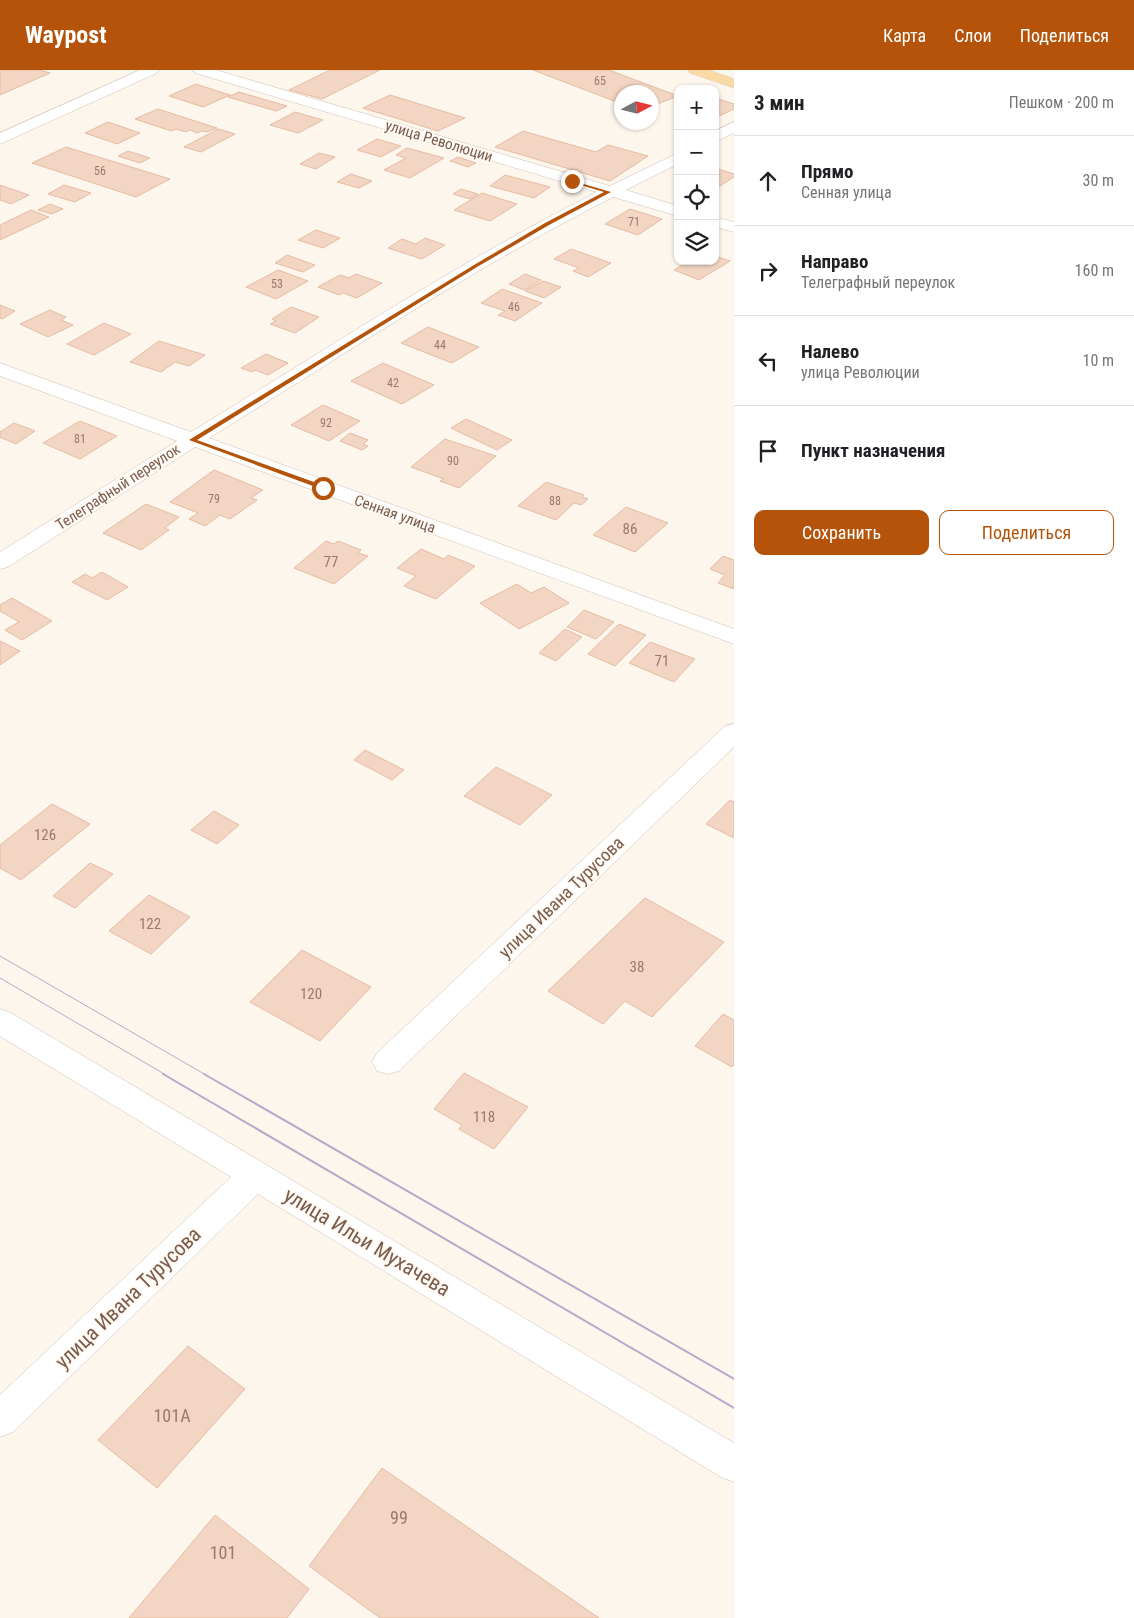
<!DOCTYPE html>
<html lang="ru">
<head>
<meta charset="utf-8">
<style>
  :root { --surface:#fff; --page:#f6f6f6; --text:#202124; --muted:#757577; --line:#e0e0e0; --accent:#b45309 }
  body { margin:0; font-family:"Roboto Condensed",sans-serif; background:var(--page); color:var(--text) }
  .controls { position:absolute; right:15px; top:15px; display:grid; overflow:hidden; border-radius:10px; box-shadow:0 1px 4px #0004 }
  .controls button { width:45px; height:45px; display:grid; place-items:center; padding:0; border:0; border-bottom:1px solid var(--line); background:var(--surface); color:var(--text); font:25px sans-serif }
  .compass { position:absolute; left:614px; top:15px; width:45px; height:45px; border-radius:50%; background:var(--surface); box-shadow:0 1px 4px #0004; rotate:83deg }
  .stop { position:absolute; width:15px; height:15px; margin:-11px; border:4px solid #b45309; border-radius:50%; background:#fff }
  .stop.end { background:#b45309; border-color:#fff; box-shadow:0 1px 5px #0008 }
  .list { margin:0; padding:0; list-style:none }
  h2 { display:flex; justify-content:space-between; align-items:center; height:65px; margin:0; padding:0 20px; font-size:21px }
  h2 small { font-size:16px; font-weight:400; color:var(--muted) }
  .list li { display:grid; grid-template-columns:32px 1fr auto; gap:15px; align-items:center; box-sizing:border-box; height:90px; padding:0 20px; border-top:1px solid var(--line) }
  .list b { display:block; font-size:19px; white-space:nowrap }
  .list p { margin:0; font-size:16px; white-space:nowrap; color:var(--muted) }
  .list em { font-size:16px; font-style:normal; color:var(--muted) }
  .actions { display:flex; gap:10px; padding:15px 20px }
  .actions a { flex:1; padding:11px 0; border:1px solid var(--accent); border-radius:10px; text-align:center; font-size:18px; color:var(--accent) }
  .actions .main { background:var(--accent); color:#fff }
  .icon { flex:none; width:28px; height:28px; fill:none; stroke:currentColor; stroke-width:2; stroke-linecap:round; stroke-linejoin:round }
  .map { position:relative; flex:none; width:734px; height:1548px; overflow:hidden }
  header { display:flex; align-items:center; gap:30px; box-sizing:border-box; height:70px; padding:0 25px; background:var(--accent); color:#fff }
  header strong { font-size:24px }
  nav { display:flex; gap:28px; margin-inline-start:auto; font-size:18px }
  main { display:flex }
  aside { flex:1; background:var(--surface) }
  .map>svg:first-child { display:block }
</style>
</head>
<body>
<header>
<strong>Waypost</strong>
<nav><a>Карта</a><a>Слои</a><a>Поделиться</a></nav>
</header>
<main>
<div class="map">
<svg width="734" height="1548" viewBox="0 0 734 1548">
  <rect width="100%" height="100%" fill="#fdf6ec"/>
  <!-- building -->
  <g fill="#f3d5c3" stroke="#e6bba3">
    <polygon points="0,0 39,0 50,3 0,25"/>
    <polygon points="330,0 380,0 322,29 289,20"/>
    <polygon points="533,0 609,0 678,26 652,36 652,22 622,22 622,34"/>
    <polygon points="196,14 230,25 203,37 169,26"/>
    <polygon points="239,22 287,36 276,41 228,27"/>
    <polygon points="390,25 465,48 438,61 363,38"/>
    <polygon points="715,28 734,34 734,39 715,48"/>
    <polygon points="158,39 217,58 207,62 202,61 197,63 190,60 186,62 176,59 171,61 135,49"/>
    <polygon points="295,42 323,50 298,63 270,55"/>
    <polygon points="108,52 140,63 117,74 85,63"/>
    <polygon points="218,59 235,64 201,82 184,77"/>
    <polygon points="523,61 596,82 608,75 648,86 610,111 495,77"/>
    <polygon points="377,69 401,76 381,87 357,80"/>
    <polygon points="66,77 170,109 136,127 32,93"/>
    <polygon points="407,78 444,88 410,108 384,100 406,88 396,85"/>
    <polygon points="128,81 150,88 140,93 118,86"/>
    <polygon points="319,83 335,87 316,99 300,94"/>
    <polygon points="458,87 476,93 468,97 450,91"/>
    <polygon points="715,98 734,104 734,107 715,119"/>
    <polygon points="351,104 372,111 359,118 337,112"/>
    <polygon points="505,105 550,117 534,128 490,116"/>
    <polygon points="0,115 29,125 11,134 0,130"/>
    <polygon points="64,115 91,123 75,132 48,124"/>
    <polygon points="461,119 478,124 470,129 453,124"/>
    <polygon points="482,123 517,134 490,151 454,140"/>
    <polygon points="50,134 63,139 52,144 38,140"/>
    <polygon points="630,139 662,149 638,165 605,154"/>
    <polygon points="31,140 49,147 0,170 0,155"/>
    <polygon points="316,160 340,168 323,178 298,170"/>
    <polygon points="425,168 445,175 422,189 388,178 402,169 416,174"/>
    <polygon points="571,179 611,193 588,207 573,201 579,198 554,189"/>
    <polygon points="287,185 315,195 303,202 275,193"/>
    <polygon points="715,186 730,191 699,210 674,200 689,191 715,191"/>
    <polygon points="278,200 308,211 276,229 246,217"/>
    <polygon points="356,204 382,213 357,228 343,223 339,225 318,217 340,205 349,208"/>
    <polygon points="525,204 541,210 524,220 509,214"/>
    <polygon points="543,211 561,217 544,228 525,221"/>
    <polygon points="502,219 542,233 515,251 498,245 505,241 481,233"/>
    <polygon points="0,235 15,241 2,249 0,248"/>
    <polygon points="291,237 319,247 295,263 270,254 276,251 272,249"/>
    <polygon points="50,240 66,247 61,250 73,255 48,267 20,254"/>
    <polygon points="104,253 131,264 94,285 67,274"/>
    <polygon points="428,257 479,277 452,293 401,273"/>
    <polygon points="159,271 205,285 189,296 175,292 161,302 130,292"/>
    <polygon points="266,284 288,293 268,305 255,300 252,302 241,298"/>
    <polygon points="383,293 434,315 402,334 351,311"/>
    <polygon points="323,335 360,351 329,371 291,355"/>
    <polygon points="466,349 512,370 497,380 451,358"/>
    <polygon points="80,351 117,366 80,389 43,373"/>
    <polygon points="14,353 35,361 16,374 0,367 0,362"/>
    <polygon points="350,363 368,370 363,374 368,376 362,380 340,371"/>
    <polygon points="445,369 496,386 459,418 440,411 444,409 411,397"/>
    <polygon points="214,400 263,420 251,428 257,430 230,449 220,445 205,456 189,449 198,443 170,432"/>
    <polygon points="546,412 584,425 582,427 588,429 581,435 574,433 556,450 518,436"/>
    <polygon points="146,434 179,447 165,458 169,460 141,480 103,463"/>
    <polygon points="626,437 668,453 635,482 593,465"/>
    <polygon points="326,471 334,474 338,471 361,480 358,483 368,486 334,514 294,498"/>
    <polygon points="421,479 444,489 448,485 475,496 436,529 404,516 416,506 397,498"/>
    <polygon points="723,486 734,490 734,519 718,513 725,505 710,499"/>
    <polygon points="102,502 128,517 107,530 72,512 85,504 92,508"/>
    <polygon points="517,514 531,523 544,517 569,533 519,559 480,533"/>
    <polygon points="12,528 52,551 22,570 5,560 19,552 0,541 0,535"/>
    <polygon points="584,540 614,552 596,569 567,557"/>
    <polygon points="619,554 646,565 615,596 588,584"/>
    <polygon points="565,559 582,567 556,591 539,583"/>
    <polygon points="0,571 20,581 0,595"/>
    <polygon points="650,572 695,589 674,612 629,593"/>
    <polygon points="365,680 404,700 392,710 354,690"/>
    <polygon points="496,697 552,725 520,755 464,726"/>
    <polygon points="730,730 734,732 734,768 706,754"/>
    <polygon points="52,734 90,754 21,810 0,798 0,775"/>
    <polygon points="214,741 239,755 217,774 191,760"/>
    <polygon points="90,793 113,804 75,838 53,826"/>
    <polygon points="149,825 190,847 151,884 109,861"/>
    <polygon points="645,828 724,872 652,947 625,931 603,954 548,921"/>
    <polygon points="302,880 371,917 320,971 250,932"/>
    <polygon points="723,944 734,950 734,995 732,997 695,976"/>
    <polygon points="464,1003 528,1037 494,1079 459,1059 462,1055 434,1039"/>
    <polygon points="188,1276 245,1319 157,1418 98,1370"/>
    <polygon points="382,1398 599,1548 380,1548 309,1496"/>
    <polygon points="215,1445 309,1519 287,1548 129,1548"/>
  </g>
  <g fill="none" stroke-linecap="round" stroke-linejoin="round">
    <defs>
      <g id="minor">
        <polygon points="140,0 159,0 157,3 0,74 0,63"/>
        <path d="M193 0H216L610 116 678 83V94L626 120 678 136V146L613 127C473 198 342 286 209 368L734 559V574L195 377 8 497 0 499V482L177 371 0 306V293L191 362C325 280 457 193 597 122L195 3Z"/>
        <polygon points="734,52 734,63 715,72 715,61"/>
        <polygon points="715,147 734,152 734,162 715,157"/>
        <polygon points="734,654 734,677 399,1001 388,1004 377,1001 372,992 377,983 725,656"/>
        <polygon points="0,939 11,943 734,1373 734,1412 721,1407 258,1124 13,1362 0,1367 0,1325 231,1107 0,966"/>
      </g>
      <polygon id="major" points="688,0 709,0 734,9 734,18 690,3"/>
    </defs>
    <!-- minor casing -->
    <use href="#minor" stroke="#d1beb0" stroke-width="1"/>
    <!-- major casing -->
    <use href="#major" stroke="#dad1cd" stroke-width="1"/>
    <!-- minor -->
    <use href="#minor" fill="#fff" fill-rule="evenodd"/>
    <!-- major -->
    <use href="#major" fill="#fbd9a5" fill-rule="evenodd"/>
    <!-- tram-far1 -->
    <g stroke="#b9a8c9" stroke-width="1">
      <polyline points="0,886 206,1005"/>
      <polyline points="0,908 166,1005"/>
    </g>
    <!-- tram -->
    <g stroke="#b9a8c9" stroke-width="2">
      <polyline points="163,1004 734,1338"/>
      <polyline points="204,1004 734,1309"/>
    </g>
  </g>
  <!-- route -->
  <polygon fill="#b45309" points="570,110 611,122 549,155 477,197 197,370 325,416 325,419 321,419 189,370 474,195 545,153 604,122 570,112"/>
  <g text-anchor="middle" dominant-baseline="central" stroke-width="4" stroke-linejoin="round" paint-order="stroke">
    <!-- far-number labels -->
    <g font-size="12" fill="#987a6a">
      <text x="600" y="11">65</text>
      <text x="100" y="101">56</text>
      <text x="634" y="152">71</text>
      <text x="277" y="214">53</text>
      <text x="514" y="237">46</text>
      <text x="440" y="275">44</text>
      <text x="393" y="313">42</text>
      <text x="326" y="353">92</text>
      <text x="80" y="369">81</text>
      <text x="453" y="391">90</text>
      <text x="214" y="429">79</text>
      <text x="555" y="431">88</text>
    </g>
    <!-- far-street labels -->
    <g font-size="15" fill="#7a5c4d" stroke="#fffaf3">
      <text transform="translate(439 71) rotate(17)">улица Революции</text>
      <text transform="translate(118 417) rotate(-33)">Телеграфный переулок</text>
      <text transform="translate(395 444) rotate(20)">Сенная улица</text>
    </g>
    <!-- number labels -->
    <g font-size="15" fill="#987a6a">
      <text x="630" y="459">86</text>
      <text x="331" y="492">77</text>
      <text x="662" y="591">71</text>
      <text x="45" y="765">126</text>
      <text x="150" y="854">122</text>
      <text x="637" y="897">38</text>
      <text x="311" y="924">120</text>
      <text x="484" y="1047">118</text>
    </g>
    <!-- street labels -->
    <g font-size="18" fill="#7a5c4d" stroke="#fffaf3">
      <text transform="translate(561 827) rotate(-44)">улица Ивана Турусова</text>
    </g>
    <!-- near-number labels -->
    <g font-size="18" fill="#987a6a">
      <text x="172" y="1345">101А</text>
      <text x="399" y="1447">99</text>
      <text x="223" y="1482">101</text>
    </g>
    <!-- near-street labels -->
    <g font-size="21" fill="#7a5c4d" stroke="#fffaf3">
      <text transform="translate(367 1172) rotate(31)">улица Ильи Мухачева</text>
      <text transform="translate(128 1228) rotate(-44)">улица Ивана Турусова</text>
    </g>
  </g>
</svg>
<div class="controls">
<button>+</button>
<button>−</button>
<button><svg class="icon" aria-label="locate" viewBox="0 0 24 24"><circle cx="12" cy="12" r="6"/><path d="M12 2v4M12 18v4M2 12h4M18 12h4"/></svg></button>
<button><svg class="icon" aria-label="layers" viewBox="0 0 24 24"><path d="M12 4l9 5-9 5-9-5zM3 14l9 5 9-5"/></svg></button>
</div>
<svg class="compass" viewBox="-18 -18 36 36"><path d="M0-13l5 13h-10z" fill="#e53935"/><path d="M0 13l5-13h-10z" fill="#757577"/></svg>
<div class="stop" style="left:323px;top:418px"></div>
<div class="stop end" style="left:572px;top:111px"></div>
</div>
<aside>
<h2>3 мин<small>Пешком · 200 m</small></h2>
<ul class="list">
<li><svg class="icon" aria-label="ahead" viewBox="0 0 24 24"><path d="M12 20V5M6 11l6-6 6 6"/></svg><div><b>Прямо</b><p>Сенная улица</p></div><em>30 m</em></li>
<li><svg class="icon" aria-label="right" viewBox="0 0 24 24"><path d="M7 20v-9h11M14 6l5 5-5 5"/></svg><div><b>Направо</b><p>Телеграфный переулок</p></div><em>160 m</em></li>
<li><svg class="icon" aria-label="left" viewBox="0 0 24 24"><path d="M17 20v-9H6M10 6l-5 5 5 5"/></svg><div><b>Налево</b><p>улица Революции</p></div><em>10 m</em></li>
<li><svg class="icon" aria-label="arrive" viewBox="0 0 24 24"><path d="M6 21V4h12l-3 4 3 4H6"/></svg><div><b>Пункт назначения</b></div></li>
</ul>
<div class="actions"><a class="main">Сохранить</a><a>Поделиться</a></div>
</aside>
</main>
</body>
</html>
